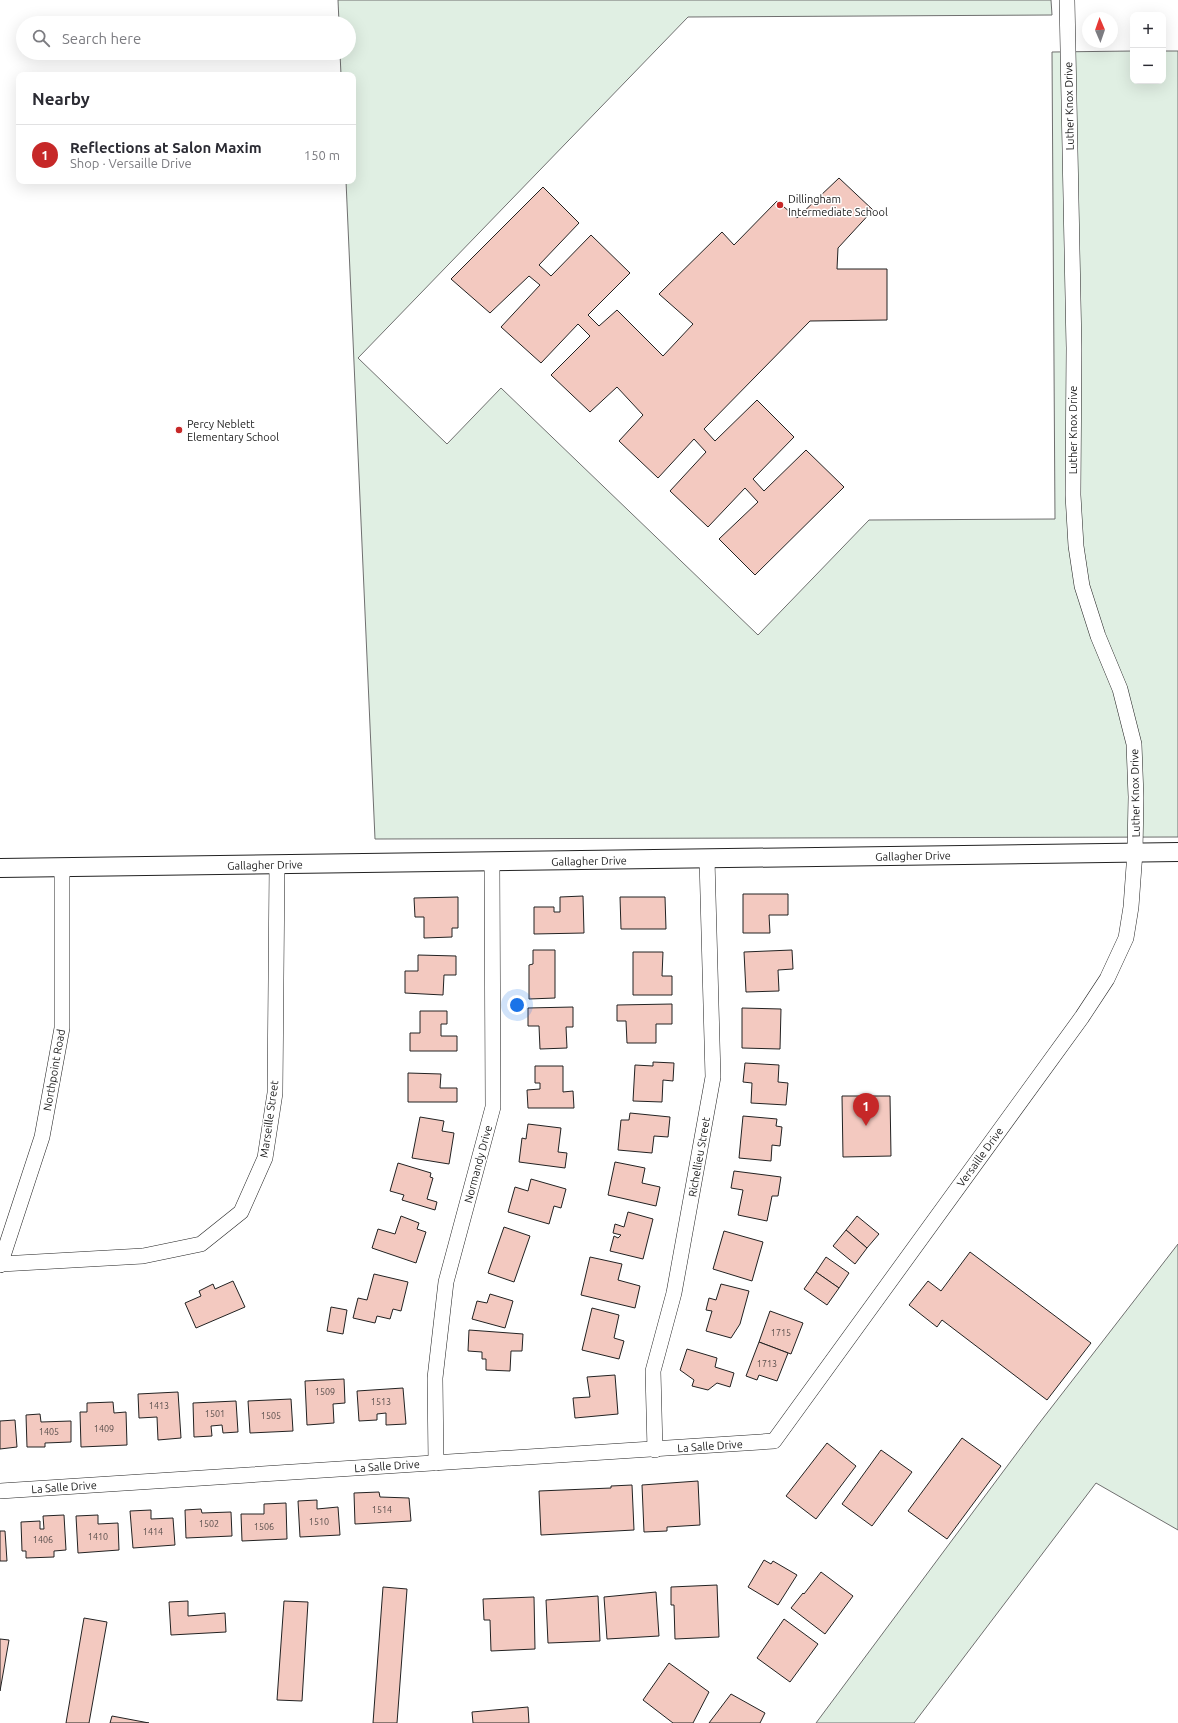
<!DOCTYPE html>
<html lang="en">
<head>
<meta charset="utf-8">
<style>
  :root { --surface:#fff; --page:#f7f7f7; --text:#2b2b33; --muted:#7c7c81; --line:#e1e1e2; --accent:#c62828 }
  body { margin:0; font-family:Ubuntu,sans-serif; background:var(--page); color:var(--text) }
  .controls { position:absolute; right:12px; top:12px; display:grid; overflow:hidden; border-radius:8px; box-shadow:0 4px 16px #0002 }
  .controls button { width:36px; height:36px; display:grid; place-items:center; padding:0; border:0; border-bottom:1px solid var(--line); background:var(--surface); color:var(--text); font:20px sans-serif }
  .compass { position:absolute; left:1082px; top:12px; width:36px; height:36px; border-radius:50%; background:var(--surface); box-shadow:0 4px 16px #0002; rotate:358deg }
  .you { position:absolute; left:517px; top:1005px; width:14px; height:14px; margin:-10px; border:3px solid #fff; border-radius:50%; background:#1a73e8; box-shadow:0 0 0 6px #1a73e833 }
  .badge { display:grid; place-items:center; width:26px; height:26px; border-radius:50%; background:var(--accent); color:#fff; font-size:13px; font-weight:700 }
  .pin { position:absolute; translate:-50% -33px; filter:drop-shadow(0 1px 2px #0008) }
  .pin::after { content:''; position:absolute; top:21px; width:14px; height:12px; background:inherit; clip-path:polygon(0 0,100% 0,50% 100%) }
  .list { margin:0; padding:0; list-style:none }
  h2 { display:flex; justify-content:space-between; align-items:center; height:52px; margin:0; padding:0 16px; font-size:17px }
  h2 small { font-size:13px; font-weight:400; color:var(--muted) }
  .list li { display:grid; grid-template-columns:26px 1fr auto; gap:12px; align-items:center; box-sizing:border-box; height:60px; padding:0 16px; border-top:1px solid var(--line) }
  .list b { display:block; font-size:15px; white-space:nowrap }
  .list p { margin:0; font-size:13px; white-space:nowrap; color:var(--muted) }
  .list em { font-size:13px; font-style:normal; color:var(--muted) }
  .icon { flex:none; width:22px; height:22px; fill:none; stroke:currentColor; stroke-width:2; stroke-linecap:round; stroke-linejoin:round }
  .map { position:relative; flex:none; width:1178px; height:1723px; overflow:hidden }
  .search { position:absolute; background:var(--surface); box-shadow:0 4px 16px #0002; left:16px; top:16px; width:340px; height:44px; display:flex; align-items:center; gap:10px; box-sizing:border-box; padding:0 14px; border-radius:22px; color:var(--muted); font-size:15px }
  .panel { position:absolute; background:var(--surface); box-shadow:0 4px 16px #0002; left:16px; top:72px; width:340px; height:112px; border-radius:8px }
  .map>svg:first-child { display:block }
</style>
</head>
<body>
<div class="map">
<svg width="1178" height="1723" viewBox="0 0 1178 1723">
  <rect width="100%" height="100%" fill="#fff"/>
  <!-- green -->
  <g fill="#e0efe3" stroke="#6f6f6f">
    <polygon points="338,0 1051,0 1052,15 688,17 358,358 447,444 501,388 758,635 869,520 1055,519 1052,52 1133,51 1133,81 1163,81 1163,51 1178,51 1178,837 375,839 346,181 353,181 353,75 341,75 340,53 349,53 349,23 339,23"/>
    <polygon points="1178,1244 1178,1530 1096,1483 914,1723 816,1723 1037,1426"/>
  </g>
  <!-- building -->
  <g fill="#f3c9c0" stroke="#222">
    <polygon points="839,178 873,210 838,248 837,269 887,269 887,320 810,321 704,429 715,441 757,400 794,437 753,479 764,491 806,450 844,487 755,575 719,539 758,502 745,488 708,527 670,491 706,452 694,439 658,478 619,441 643,415 617,387 590,412 551,375 590,336 578,324 541,363 501,327 540,285 529,276 490,313 451,279 543,187 579,223 539,265 551,276 591,235 630,273 588,315 599,326 617,310 663,356 693,324 659,294 722,232 734,245 777,201 797,218"/>
    <polygon points="743,894 788,894 788,915 769,915 770,933 743,933"/>
    <polygon points="583,896 584,933 534,934 534,907 554,907 554,912 560,912 560,897"/>
    <polygon points="458,897 458,928 452,928 452,937 424,938 424,917 415,917 414,898"/>
    <polygon points="620,897 665,897 666,929 621,929"/>
    <polygon points="533,950 555,950 555,998 529,999 529,965 533,964"/>
    <polygon points="792,950 793,969 778,970 779,991 746,992 744,952"/>
    <polygon points="633,952 663,952 662,976 672,976 672,995 633,995"/>
    <polygon points="418,955 456,956 456,975 444,975 443,995 405,993 405,971 418,971"/>
    <polygon points="672,1004 672,1024 656,1024 656,1043 627,1043 626,1021 617,1021 617,1005"/>
    <polygon points="573,1007 573,1027 566,1027 567,1048 540,1049 539,1026 528,1026 528,1008"/>
    <polygon points="742,1008 781,1009 780,1049 742,1048"/>
    <polygon points="420,1011 447,1011 447,1024 441,1024 441,1036 457,1036 457,1051 410,1051 410,1033 420,1033"/>
    <polygon points="653,1062 674,1063 673,1081 663,1080 662,1102 633,1101 635,1065 653,1066"/>
    <polygon points="745,1063 779,1065 778,1082 788,1083 786,1105 751,1103 752,1083 743,1082"/>
    <polygon points="535,1066 563,1066 563,1092 573,1091 574,1108 528,1108 527,1090 540,1089 540,1083 535,1083"/>
    <polygon points="408,1073 441,1074 440,1088 457,1088 457,1102 408,1102"/>
    <polygon points="842,1096 890,1096 891,1156 843,1157"/>
    <polygon points="630,1113 670,1117 668,1137 654,1136 652,1153 618,1150 621,1120 629,1120"/>
    <polygon points="743,1116 777,1119 776,1126 782,1127 780,1146 772,1145 771,1161 739,1158"/>
    <polygon points="420,1117 444,1121 442,1131 454,1133 449,1164 412,1158"/>
    <polygon points="528,1124 561,1128 558,1152 567,1153 565,1168 519,1162 522,1138 526,1139"/>
    <polygon points="615,1162 645,1168 642,1183 660,1187 656,1206 608,1195"/>
    <polygon points="398,1163 431,1173 430,1177 433,1178 427,1199 437,1202 435,1210 402,1200 404,1195 390,1191"/>
    <polygon points="734,1171 781,1177 778,1196 772,1196 767,1221 738,1215 743,1190 731,1188"/>
    <polygon points="531,1179 566,1189 561,1208 554,1206 549,1224 508,1212 515,1187 528,1191"/>
    <polygon points="628,1212 653,1219 643,1259 610,1251 614,1236 618,1238 621,1235 613,1233 615,1224 624,1227"/>
    <polygon points="401,1216 419,1223 417,1229 426,1232 416,1263 372,1248 378,1229 395,1234"/>
    <polygon points="857,1216 879,1234 867,1248 846,1230"/>
    <polygon points="504,1227 530,1236 514,1282 488,1273"/>
    <polygon points="846,1230 867,1248 855,1264 833,1246"/>
    <polygon points="724,1231 763,1242 752,1281 713,1269"/>
    <polygon points="970,1252 1091,1343 1047,1400 942,1320 937,1327 909,1305 928,1281 941,1291"/>
    <polygon points="590,1257 622,1264 618,1280 640,1286 635,1308 581,1295"/>
    <polygon points="826,1257 849,1273 839,1288 816,1272"/>
    <polygon points="816,1272 839,1288 827,1305 804,1289"/>
    <polygon points="374,1274 408,1282 401,1311 393,1309 390,1319 377,1316 375,1323 353,1318 358,1298 367,1300"/>
    <polygon points="233,1281 245,1307 196,1328 185,1303 201,1296 199,1291 213,1284 215,1289"/>
    <polygon points="721,1284 749,1291 740,1324 731,1338 706,1331 712,1311 706,1310 709,1298 716,1300"/>
    <polygon points="490,1294 513,1301 505,1328 472,1319 477,1301 487,1303"/>
    <polygon points="331,1307 347,1310 343,1334 327,1331"/>
    <polygon points="592,1308 619,1315 614,1338 624,1341 619,1359 582,1350"/>
    <polygon points="770,1311 803,1323 791,1354 759,1342"/>
    <polygon points="469,1330 523,1334 522,1351 511,1351 510,1371 486,1370 486,1359 482,1359 482,1352 468,1351"/>
    <polygon points="759,1342 788,1353 777,1381 759,1375 757,1380 746,1376"/>
    <polygon points="687,1349 717,1358 715,1367 734,1373 730,1387 717,1383 708,1390 692,1386 694,1380 680,1370"/>
    <polygon points="615,1375 618,1414 575,1418 573,1398 590,1397 587,1377"/>
    <polygon points="344,1379 345,1403 333,1404 334,1423 307,1425 305,1381"/>
    <polygon points="403,1388 406,1424 386,1425 386,1413 377,1414 377,1420 359,1421 357,1391"/>
    <polygon points="178,1392 181,1438 158,1440 157,1417 139,1418 138,1394"/>
    <polygon points="291,1399 293,1431 250,1433 248,1401"/>
    <polygon points="236,1401 238,1432 223,1433 222,1425 211,1426 212,1436 194,1437 193,1403"/>
    <polygon points="113,1402 114,1413 126,1412 127,1445 81,1447 80,1412 87,1412 87,1403"/>
    <polygon points="40,1414 41,1422 71,1421 71,1442 45,1443 45,1447 27,1447 26,1415"/>
    <polygon points="15,1420 17,1447 0,1449 0,1421"/>
    <polygon points="962,1438 1001,1466 947,1539 908,1511"/>
    <polygon points="827,1443 856,1466 816,1519 786,1496"/>
    <polygon points="881,1450 912,1472 872,1526 842,1504"/>
    <polygon points="698,1481 700,1525 667,1527 667,1531 644,1532 642,1485"/>
    <polygon points="632,1485 634,1530 541,1535 539,1491 611,1488 611,1486"/>
    <polygon points="379,1492 380,1497 409,1498 411,1521 355,1524 354,1493"/>
    <polygon points="317,1500 317,1509 338,1507 340,1535 300,1537 298,1501"/>
    <polygon points="286,1503 287,1539 242,1541 241,1514 264,1514 264,1504"/>
    <polygon points="201,1509 202,1513 231,1512 232,1536 186,1538 185,1510"/>
    <polygon points="151,1510 151,1519 173,1518 175,1545 133,1548 130,1511"/>
    <polygon points="64,1515 66,1550 54,1551 54,1557 26,1558 26,1551 22,1551 21,1522 40,1521 40,1529 44,1529 43,1516"/>
    <polygon points="98,1515 98,1524 118,1523 119,1550 78,1553 76,1516"/>
    <polygon points="0,1531 5,1531 7,1561 0,1561"/>
    <polygon points="764,1560 771,1564 773,1561 797,1575 778,1605 748,1587"/>
    <polygon points="821,1572 853,1596 825,1634 791,1608 803,1593 804,1594"/>
    <polygon points="717,1585 719,1637 675,1639 674,1605 671,1605 671,1587"/>
    <polygon points="383,1587 407,1589 397,1723 373,1723"/>
    <polygon points="656,1592 659,1636 607,1639 604,1597"/>
    <polygon points="598,1596 600,1641 548,1643 546,1600"/>
    <polygon points="534,1597 535,1649 491,1651 490,1620 484,1620 483,1599"/>
    <polygon points="188,1601 188,1616 225,1613 226,1632 171,1635 169,1602"/>
    <polygon points="284,1601 308,1602 302,1701 277,1700"/>
    <polygon points="84,1618 107,1622 89,1723 66,1723"/>
    <polygon points="784,1619 818,1644 790,1682 757,1658"/>
    <polygon points="0,1639 9,1640 0,1691"/>
    <polygon points="669,1663 709,1692 693,1723 673,1723 643,1700"/>
    <polygon points="731,1694 765,1713 760,1723 709,1723"/>
    <polygon points="528,1707 529,1723 473,1723 472,1712"/>
    <polygon points="112,1716 149,1723 110,1723"/>
  </g>
  <g fill="none" stroke-linecap="round" stroke-linejoin="round">
    <defs>
      <g id="minor">
        <polyline points="1,1264 143,1256 201,1244 241,1212 265,1158 275,1093 277,865"/>
        <polyline points="0,1265 42,1137 62,1028 62,868"/>
        <polyline points="655,1450 653,1371 674,1293 713,1077 707,859"/>
        <polyline points="436,1463 435,1378 446,1282 493,1107 492,862"/>
        <polyline points="0,1491 774,1441 1082,1017 1107,979 1126,938 1131,907 1135,852 1136,797 1134,744 1120,689 1098,636 1082,586 1076,546 1073,495 1074,348 1067,0"/>
      </g>
      <polyline id="tertiary" points="0,868 1178,852"/>
    </defs>
    <!-- minor casing -->
    <use href="#minor" stroke="#222" stroke-width="16"/>
    <!-- tertiary casing -->
    <use href="#tertiary" stroke="#222" stroke-width="20"/>
    <!-- minor -->
    <use href="#minor" stroke="#fff" stroke-width="15"/>
    <!-- tertiary -->
    <use href="#tertiary" stroke="#fff" stroke-width="18"/>
  </g>
  <!-- markers -->
  <g fill="#c62828" stroke="#fff" stroke-width="1.5">
    <circle cx="780" cy="205" r="4"/>
    <circle cx="179" cy="430" r="4"/>
  </g>
  <g text-anchor="middle" dominant-baseline="central" stroke-width="3" stroke-linejoin="round" paint-order="stroke">
    <!-- number labels -->
    <g font-size="9" fill="#564c4a">
      <text x="781" y="1333">1715</text>
      <text x="767" y="1364">1713</text>
      <text x="325" y="1392">1509</text>
      <text x="381" y="1402">1513</text>
      <text x="159" y="1406">1413</text>
      <text x="215" y="1414">1501</text>
      <text x="271" y="1416">1505</text>
      <text x="104" y="1429">1409</text>
      <text x="49" y="1432">1405</text>
      <text x="382" y="1510">1514</text>
      <text x="319" y="1522">1510</text>
      <text x="209" y="1524">1502</text>
      <text x="264" y="1527">1506</text>
      <text x="153" y="1532">1414</text>
      <text x="98" y="1537">1410</text>
      <text x="43" y="1540">1406</text>
    </g>
    <!-- street labels -->
    <g font-size="11" fill="#222" stroke="#fff">
      <text transform="translate(1069 106) rotate(-91)">Luther Knox Drive</text>
      <text transform="translate(1073 430) rotate(-90)">Luther Knox Drive</text>
      <text transform="translate(1135 793) rotate(-91)">Luther Knox Drive</text>
      <text transform="translate(913 856) rotate(-1)">Gallagher Drive</text>
      <text transform="translate(589 861) rotate(-1)">Gallagher Drive</text>
      <text transform="translate(265 865) rotate(-1)">Gallagher Drive</text>
      <text transform="translate(54 1070) rotate(-80)">Northpoint Road</text>
      <text transform="translate(269 1119) rotate(-82)">Marseille Street</text>
      <text transform="translate(699 1157) rotate(-80)">Richellieu Street</text>
      <text transform="translate(980 1157) rotate(-54)">Versaille Drive</text>
      <text transform="translate(478 1164) rotate(-75)">Normandy Drive</text>
      <text transform="translate(710 1446) rotate(-4)">La Salle Drive</text>
      <text transform="translate(387 1466) rotate(-4)">La Salle Drive</text>
      <text transform="translate(64 1487) rotate(-4)">La Salle Drive</text>
    </g>
    <!-- poi labels -->
    <g font-size="11" fill="#222" stroke="#fff" text-anchor="start">
      <text x="788" y="199">Dillingham<tspan x="788" dy="13">Intermediate School</tspan></text>
      <text x="187" y="424">Percy Neblett<tspan x="187" dy="13">Elementary School</tspan></text>
    </g>
  </g>
</svg>
<div class="controls">
<button>+</button>
<button>−</button>
</div>
<svg class="compass" viewBox="-18 -18 36 36"><path d="M0-13l5 13h-10z" fill="#e53935"/><path d="M0 13l5-13h-10z" fill="#7c7c81"/></svg>
<div class="you"></div>
<div class="pin badge" style="left:866px;top:1126px">1</div>
<div class="search"><svg class="icon" aria-label="search" viewBox="0 0 24 24"><circle cx="10" cy="10" r="6"/><path d="M15 15l6 6"/></svg>Search here</div>
<section class="panel">
<h2>Nearby<small></small></h2>
<ul class="list">
<li><span class="badge">1</span><div><b>Reflections at Salon Maxim</b><p>Shop · Versaille Drive</p></div><em>150 m</em></li>
</ul>
</section>
</div>
</body>
</html>
